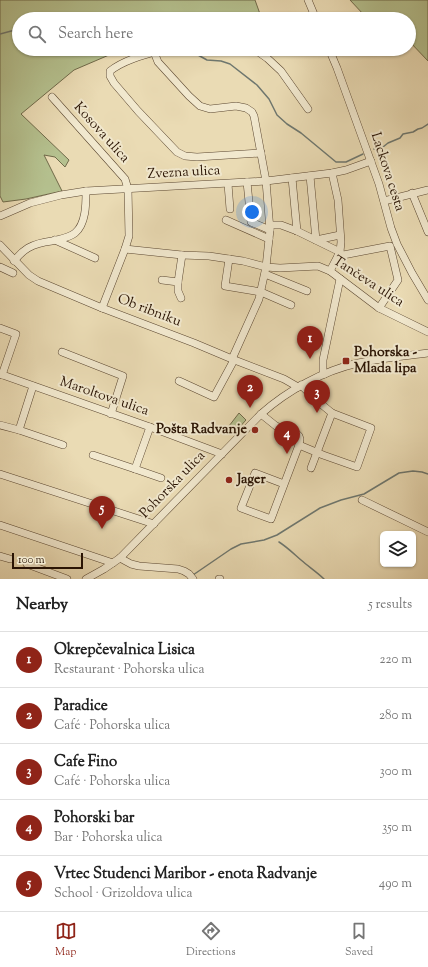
<!DOCTYPE html>
<html lang="en">
<head>
<meta charset="utf-8">
<style>
  :root { --surface:#fff; --page:#f6f6f6; --text:#222; --muted:#767676; --line:#e0e0e0; --accent:#8f2418 }
  body { margin:0; font-family:"Sorts Mill Goudy",serif; background:var(--page); color:var(--text) }
  .controls { position:absolute; right:12px; bottom:12px; display:grid; overflow:hidden; border-radius:6px; box-shadow:0 1px 3px #0004 }
  .controls button { width:36px; height:36px; display:grid; place-items:center; padding:0; border:0; border-bottom:1px solid var(--line); background:var(--surface); color:var(--text); font:20px sans-serif }
  .scale { position:absolute; left:12px; bottom:10px; width:71px; box-sizing:border-box; padding-left:4px; border:2px solid #2a1404; border-top:0; font-size:11px; line-height:14px; white-space:nowrap; color:#2a1404; -webkit-text-stroke:3px #f1e8ce; paint-order:stroke }
  .you { position:absolute; left:252px; top:212px; width:14px; height:14px; margin:-10px; border:3px solid #fff; border-radius:50%; background:#1a73e8; box-shadow:0 0 0 6px #1a73e833 }
  .badge { display:grid; place-items:center; width:26px; height:26px; border-radius:50%; background:var(--accent); color:#fff; font-size:13px; font-weight:700 }
  .pin { position:absolute; translate:-50% -33px; filter:drop-shadow(0 1px 2px #0008) }
  .pin::after { content:''; position:absolute; top:21px; width:14px; height:12px; background:inherit; clip-path:polygon(0 0,100% 0,50% 100%) }
  .list { margin:0; padding:0; list-style:none }
  h2 { display:flex; justify-content:space-between; align-items:center; height:52px; margin:0; padding:0 16px; font-size:17px }
  h2 small { font-size:13px; font-weight:400; color:var(--muted) }
  .list li { display:grid; grid-template-columns:26px 1fr auto; gap:12px; align-items:center; box-sizing:border-box; height:56px; padding:0 16px; border-top:1px solid var(--line) }
  .list b { display:block; font-size:15px; white-space:nowrap }
  .list p { margin:0; font-size:13px; white-space:nowrap; color:var(--muted) }
  .list em { font-size:13px; font-style:normal; color:var(--muted) }
  .icon { flex:none; width:22px; height:22px; fill:none; stroke:currentColor; stroke-width:2; stroke-linecap:round; stroke-linejoin:round }
  .map { position:relative; flex:none; width:428px; height:579px; overflow:hidden }
  .search { position:absolute; background:var(--surface); box-shadow:0 1px 3px #0004; left:12px; right:12px; top:12px; height:44px; display:flex; align-items:center; gap:10px; box-sizing:border-box; padding:0 14px; border-radius:22px; color:var(--muted); font-size:15px }
  .sheet { height:332px; background:var(--surface) }
  nav { display:flex; justify-content:space-around; align-items:center; box-sizing:border-box; height:56px; border-top:1px solid var(--line); background:var(--surface); font-size:11px; color:var(--muted) }
  nav a { display:grid; justify-items:center; gap:2px }
  nav .on { color:var(--accent) }
  .map>svg:first-child { display:block }
</style>
</head>
<body>
<div class="map">
<svg width="428" height="579" viewBox="0 0 428 579">
  <rect width="100%" height="100%" fill="#eadbb4"/>
  <filter id="stains"><feTurbulence type="fractalNoise" baseFrequency=".005" numOctaves="4"/><feColorMatrix values="0 0 0 0 .2 0 0 0 0 .09 0 0 0 0 .02 0 0 0 .5 -.17"/></filter>
  <radialGradient id="worn" r=".72"><stop offset=".6" stop-color="#630" stop-opacity="0"/><stop offset="1" stop-color="#630" stop-opacity=".3"/></radialGradient>
  <!-- green -->
  <g fill="#b5c18f" stroke="#706a4a">
    <polygon points="0,0 255,0 260,14 242,19 19,19 19,49 123,49 74,70 21,114 69,160 65,167 55,157 44,155 62,191 26,199 3,202 0,196"/>
    <polygon points="350,0 428,0 428,61 409,41 409,19 386,19 364,15"/>
    <polygon points="239,413 246,420 237,430 229,426"/>
  </g>
  <g fill="none" stroke-linecap="round" stroke-linejoin="round">
    <!-- stream -->
    <g stroke="#6e776f" stroke-width="1.5">
      <polyline points="0,34 15,30 19,30"/>
      <polyline points="185,49 198,55 207,60 221,61 230,64 257,85 269,99 277,115 287,124 301,133 336,162 346,162 363,154"/>
      <polyline points="374,149 383,147 388,143 400,138 403,134 413,132 418,129 422,128 428,124"/>
      <path d="M279 542C287 547 294 554 301 560 309 567 317 572 324 579"/>
      <polyline points="193,575 231,549 241,544 264,540 277,535 320,508 341,500 364,494 399,473 413,471 422,472 428,474"/>
    </g>
    <defs>
      <g id="minor">
        <polyline points="308,0 316,19"/>
        <path d="M166 49C148 54 125 59 110 71V76L114 83 138 111 177 152 185 156 197 157 261 153"/>
        <polyline points="254,49 267,58 281,71 308,109"/>
        <polyline points="329,49 337,68 379,184 391,228 397,244 412,273 428,300"/>
        <polyline points="154,52 158,62 189,96 200,106 210,109 236,106 246,108 252,112 254,116 266,181 270,230 269,239 266,267 259,299 232,359"/>
        <polyline points="52,97 125,179 128,189 129,236 125,249 102,308"/>
        <polyline points="310,176 316,240 340,235"/>
        <polyline points="292,178 297,231"/>
        <polyline points="247,182 251,222 270,230"/>
        <polyline points="228,184 230,209"/>
        <polyline points="412,193 428,232"/>
        <polyline points="384,201 428,190"/>
        <polyline points="0,216 30,203 61,195 86,191 266,181 332,173 346,170 371,161"/>
        <polyline points="226,220 269,239"/>
        <polyline points="270,225 281,225 297,231 340,252"/>
        <polyline points="55,240 95,258"/>
        <polyline points="0,245 29,275 38,281 102,308 194,343 232,359 284,379 298,387"/>
        <polyline points="125,249 182,255 209,256 229,259 243,261 266,267 280,268 318,266 330,271 379,308 428,332"/>
        <polyline points="338,256 390,246 398,280 379,308"/>
        <polyline points="229,259 225,286 261,292 291,305"/>
        <path d="M14 261C18 256 23 251 28 248 35 244 44 242 52 241 59 239 69 238 75 233 86 224 86 204 86 191"/>
        <polyline points="0,267 13,273"/>
        <polyline points="330,271 340,252 341,242 338,200 332,173"/>
        <polyline points="265,274 307,291"/>
        <polyline points="162,280 178,282"/>
        <polyline points="181,298 178,291 178,282 182,255"/>
        <polyline points="0,328 16,334 2,375"/>
        <polyline points="62,352 123,376 111,414"/>
        <polyline points="0,374 150,427 222,454"/>
        <polyline points="325,374 323,371 323,360 340,279"/>
        <polyline points="179,381 214,397 234,360"/>
        <polyline points="261,414 276,426 296,433 299,436 300,439 299,445 271,519 241,508 255,473 284,484"/>
        <polyline points="0,425 19,430 63,445"/>
        <polyline points="19,430 33,386"/>
        <polyline points="299,445 323,455 357,467 371,428 332,413 315,399 301,385"/>
        <polyline points="93,455 135,469 161,478"/>
        <polyline points="311,468 332,413"/>
        <polyline points="135,469 150,427"/>
        <polyline points="0,474 154,524"/>
        <polyline points="362,500 428,532"/>
        <polyline points="0,525 113,563"/>
        <polyline points="0,556 10,559"/>
        <polyline points="120,558 131,564 139,566 178,569 184,571 189,574 193,579"/>
        <polyline points="27,564 67,579"/>
        <path d="M86 579 104 569 120 558 261 414C288 390 323 371 358 363 381 358 405 356 428 353"/>
        <polyline points="219,579 220,579"/>
      </g>
    </defs>
    <!-- minor casing -->
    <use href="#minor" stroke="#5a4630" stroke-width="8"/>
    <!-- minor -->
    <use href="#minor" stroke="#f1e8ce" stroke-width="7"/>
  </g>
  <!-- markers -->
  <g fill="#8f2418" stroke="#f1e8ce" stroke-width="1.5">
    <rect x="342" y="357" width="8" height="8" rx="2"/>
    <circle cx="255" cy="430" r="4"/>
    <circle cx="229" cy="480" r="4"/>
  </g>
  <g text-anchor="middle" dominant-baseline="central" stroke-width="4" stroke-linejoin="round" paint-order="stroke">
    <!-- street labels -->
    <g font-size="14" fill="#2a1404" stroke="#f1e8ce">
      <text transform="translate(101 133) rotate(48)">Kosova ulica</text>
      <text transform="translate(387 172) rotate(72)">Lackova cesta</text>
      <text transform="translate(184 173) rotate(-3)">Zvezna ulica</text>
      <text transform="translate(368 282) rotate(33)">Tančeva ulica</text>
      <text transform="translate(149 311) rotate(21)">Ob ribniku</text>
      <text transform="translate(104 397) rotate(19)">Maroltova ulica</text>
      <text transform="translate(173 485) rotate(-46)">Pohorska ulica</text>
    </g>
    <!-- poi labels -->
    <g font-size="14" font-weight="bold" fill="#2a1404" stroke="#f1e8ce" text-anchor="start">
      <text x="354" y="353">Pohorska -<tspan x="354" dy="16">Mlada lipa</tspan></text>
      <text x="247" y="430" text-anchor="end">Pošta Radvanje</text>
      <text x="237" y="480">Jager</text>
    </g>
  </g>
  <rect width="100%" height="100%" filter="url(#stains)"/>
  <rect width="100%" height="100%" fill="url(#worn)"/>
</svg>
<div class="controls">
<button><svg class="icon" aria-label="layers" viewBox="0 0 24 24"><path d="M12 4l9 5-9 5-9-5zM3 14l9 5 9-5"/></svg></button>
</div>
<div class="scale">100 m</div>
<div class="you"></div>
<div class="pin badge" style="left:310px;top:359px">1</div>
<div class="pin badge" style="left:250px;top:408px">2</div>
<div class="pin badge" style="left:317px;top:413px">3</div>
<div class="pin badge" style="left:287px;top:454px">4</div>
<div class="pin badge" style="left:102px;top:529px">5</div>
<div class="search"><svg class="icon" aria-label="search" viewBox="0 0 24 24"><circle cx="10" cy="10" r="6"/><path d="M15 15l6 6"/></svg>Search here</div>
</div>
<section class="sheet">
<h2>Nearby<small>5 results</small></h2>
<ul class="list">
<li><span class="badge">1</span><div><b>Okrepčevalnica Lisica</b><p>Restaurant · Pohorska ulica</p></div><em>220 m</em></li>
<li><span class="badge">2</span><div><b>Paradice</b><p>Café · Pohorska ulica</p></div><em>280 m</em></li>
<li><span class="badge">3</span><div><b>Cafe Fino</b><p>Café · Pohorska ulica</p></div><em>300 m</em></li>
<li><span class="badge">4</span><div><b>Pohorski bar</b><p>Bar · Pohorska ulica</p></div><em>350 m</em></li>
<li><span class="badge">5</span><div><b>Vrtec Studenci Maribor - enota Radvanje</b><p>School · Grizoldova ulica</p></div><em>490 m</em></li>
</ul>
</section>
<nav>
<a class="on"><svg class="icon" aria-label="map" viewBox="0 0 24 24"><path d="M3 6l6-2 6 2 6-2v14l-6 2-6-2-6 2zM9 4v14M15 6v14"/></svg>Map</a>
<a><svg class="icon" aria-label="directions" viewBox="0 0 24 24"><path d="M12 3l9 9-9 9-9-9zM9 14v-3h6M13 9l2 2-2 2"/></svg>Directions</a>
<a><svg class="icon" aria-label="saved" viewBox="0 0 24 24"><path d="M7 4h10v16l-5-4-5 4z"/></svg>Saved</a>
</nav>
</body>
</html>
